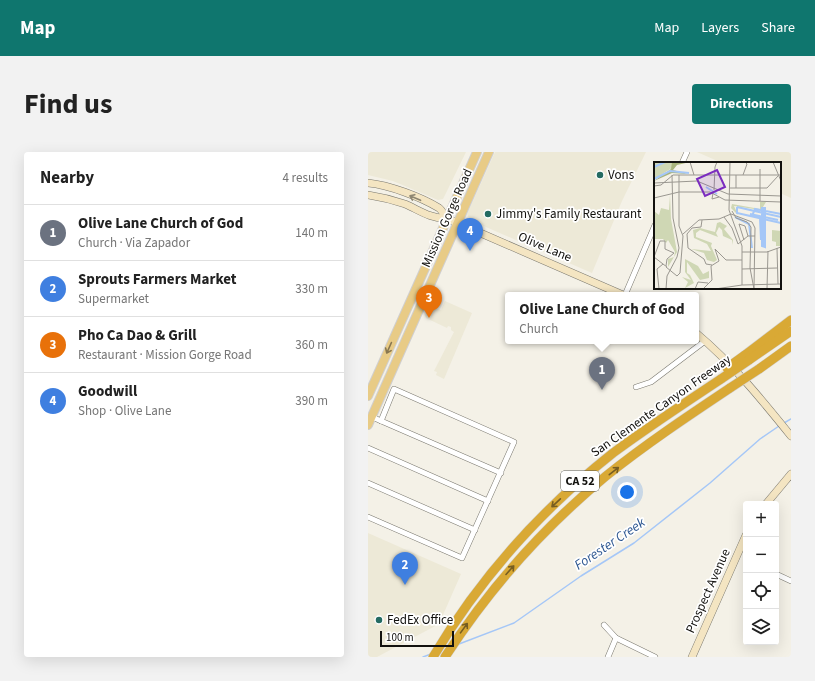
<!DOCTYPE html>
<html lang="en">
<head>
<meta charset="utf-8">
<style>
  :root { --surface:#fff; --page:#f2f2f2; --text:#222; --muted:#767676; --line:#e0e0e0; --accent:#0f766e }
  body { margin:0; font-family:"Source Sans 3",sans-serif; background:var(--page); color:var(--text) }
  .controls { position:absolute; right:12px; bottom:12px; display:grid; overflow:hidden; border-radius:4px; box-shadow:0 4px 16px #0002 }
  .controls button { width:36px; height:36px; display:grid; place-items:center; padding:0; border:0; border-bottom:1px solid var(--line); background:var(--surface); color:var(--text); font:20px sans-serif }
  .scale { position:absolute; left:12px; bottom:10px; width:74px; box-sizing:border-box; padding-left:4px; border:2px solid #12110e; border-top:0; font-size:11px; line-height:14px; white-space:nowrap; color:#12110e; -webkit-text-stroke:3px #fff; paint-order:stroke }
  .you { position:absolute; left:259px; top:340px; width:14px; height:14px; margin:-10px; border:3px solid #fff; border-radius:50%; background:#1a73e8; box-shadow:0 0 0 6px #1a73e833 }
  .badge { display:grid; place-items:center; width:26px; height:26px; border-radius:50%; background:var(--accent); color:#fff; font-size:13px; font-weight:700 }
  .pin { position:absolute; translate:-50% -33px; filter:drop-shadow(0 1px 2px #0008) }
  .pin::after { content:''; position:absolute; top:21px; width:14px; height:12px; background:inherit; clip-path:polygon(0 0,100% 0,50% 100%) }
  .popup { position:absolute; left:137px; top:140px; width:194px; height:52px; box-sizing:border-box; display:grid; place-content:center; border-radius:4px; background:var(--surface); filter:drop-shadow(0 1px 3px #0005); font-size:13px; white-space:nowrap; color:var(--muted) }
  .popup b { font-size:15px; color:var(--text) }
  .popup::after { content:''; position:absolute; left:50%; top:100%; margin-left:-8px; border:8px solid transparent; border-top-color:var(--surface) }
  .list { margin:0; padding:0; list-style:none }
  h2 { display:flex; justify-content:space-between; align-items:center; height:52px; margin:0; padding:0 16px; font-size:17px }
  h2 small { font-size:13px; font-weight:400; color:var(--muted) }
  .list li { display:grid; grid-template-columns:26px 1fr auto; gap:12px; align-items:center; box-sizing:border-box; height:56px; padding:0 16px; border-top:1px solid var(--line) }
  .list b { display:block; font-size:15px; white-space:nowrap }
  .list p { margin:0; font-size:13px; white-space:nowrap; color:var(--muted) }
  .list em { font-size:13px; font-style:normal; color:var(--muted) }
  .icon { flex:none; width:22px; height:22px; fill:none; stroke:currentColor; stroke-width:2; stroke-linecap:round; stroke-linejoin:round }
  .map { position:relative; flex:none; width:423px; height:505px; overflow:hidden; border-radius:4px }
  header { display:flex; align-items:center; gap:24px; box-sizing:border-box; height:56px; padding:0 20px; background:var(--accent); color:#fff }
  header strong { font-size:19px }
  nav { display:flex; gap:22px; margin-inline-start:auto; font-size:14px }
  .intro { display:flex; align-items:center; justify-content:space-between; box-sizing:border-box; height:96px; padding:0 24px }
  h1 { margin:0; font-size:28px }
  .button { padding:10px 18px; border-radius:4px; background:var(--accent); color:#fff; font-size:14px; font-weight:700 }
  main { display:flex; gap:24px; padding:0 24px }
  aside { flex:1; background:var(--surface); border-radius:4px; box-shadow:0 4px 16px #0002 }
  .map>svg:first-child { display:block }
</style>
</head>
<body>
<header>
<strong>Map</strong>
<nav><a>Map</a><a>Layers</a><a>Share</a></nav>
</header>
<div class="intro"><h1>Find us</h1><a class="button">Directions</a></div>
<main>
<aside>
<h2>Nearby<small>4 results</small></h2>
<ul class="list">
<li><span class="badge" style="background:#6b7280">1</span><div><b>Olive Lane Church of God</b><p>Church · Via Zapador</p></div><em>140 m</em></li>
<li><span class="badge" style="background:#3f7fe0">2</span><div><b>Sprouts Farmers Market</b><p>Supermarket</p></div><em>330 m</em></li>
<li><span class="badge" style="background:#e8710a">3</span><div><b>Pho Ca Dao &amp; Grill</b><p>Restaurant · Mission Gorge Road</p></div><em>360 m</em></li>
<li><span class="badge" style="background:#3f7fe0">4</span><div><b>Goodwill</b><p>Shop · Olive Lane</p></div><em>390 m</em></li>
</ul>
</aside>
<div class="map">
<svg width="423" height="505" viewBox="0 0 423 505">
  <rect width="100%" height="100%" fill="#f4f1e7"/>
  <!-- built -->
  <g fill="#ede9d7">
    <polygon points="0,0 98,0 79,39 75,47 70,48 25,29 0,23"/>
    <polygon points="127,0 278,0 254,49 224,121 102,68 99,62"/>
    <polygon points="329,0 423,0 423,46 412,41 412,11 354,11"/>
    <polygon points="77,149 104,161 76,227 68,223 69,220 66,219 86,180 83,178 83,175 80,174 79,176 58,166 57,164 61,153 73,158"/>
    <polygon points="0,381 93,422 71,472 9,505 0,505"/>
  </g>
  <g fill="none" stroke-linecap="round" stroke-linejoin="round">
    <!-- stream -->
    <g stroke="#a5c7f7" stroke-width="1.5">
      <polyline points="416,271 423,267"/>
      <polyline points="91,492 146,471 213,424 266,391 342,331 392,287 411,274"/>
      <polyline points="55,505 63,502"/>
    </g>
    <defs>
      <g id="street">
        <polyline points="314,11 319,0"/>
        <polyline points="257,143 287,73"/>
        <polyline points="268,235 283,230 337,189"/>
        <polyline points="4,265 133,321"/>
        <polyline points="0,296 120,349"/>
        <polyline points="0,331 107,378"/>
        <polyline points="0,365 94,406 146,290 26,237 13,269"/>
        <polyline points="408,422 423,429"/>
        <polyline points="236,473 248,486 287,505"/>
        <polyline points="240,505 248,486"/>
      </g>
      <g id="secondary">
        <path d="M0 31C21 33 53 45 71 56 74 58 76 63 78 66"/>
        <path d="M0 43C13 45 25 48 37 52 51 58 63 67 78 66L255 143"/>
        <path d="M328 181C364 211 394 248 423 284"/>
        <polyline points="398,352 423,322"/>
        <polyline points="324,505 378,383"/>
      </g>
      <g id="primary">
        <polyline points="0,244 109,0"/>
        <polyline points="0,273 121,0"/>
      </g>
      <g id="highway">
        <polyline points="377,203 423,168"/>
        <polyline points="381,208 423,179"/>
        <polyline points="391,217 423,194"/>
        <path d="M65 505C112 426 173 358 245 301 280 275 317 251 353 227"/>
        <path d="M77 505C121 437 175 376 238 324 278 292 320 264 362 236"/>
      </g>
    </defs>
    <!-- street casing -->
    <use href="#street" stroke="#7a786f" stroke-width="6"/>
    <!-- secondary casing -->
    <use href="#secondary" stroke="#7a786f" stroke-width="8"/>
    <!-- primary casing -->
    <use href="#primary" stroke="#d0cfcf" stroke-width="10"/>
    <!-- highway casing -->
    <use href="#highway" stroke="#d0cfcf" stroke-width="10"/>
    <!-- street -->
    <use href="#street" stroke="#fff" stroke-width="5"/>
    <!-- secondary -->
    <use href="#secondary" stroke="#f4e5c2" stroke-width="7"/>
    <!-- primary -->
    <use href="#primary" stroke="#e8cb86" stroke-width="8"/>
    <!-- highway -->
    <use href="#highway" stroke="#d9a935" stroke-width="9"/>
    <defs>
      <g id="highway-bridge">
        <polyline points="359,216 377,203"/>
        <polyline points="353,227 381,208"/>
        <polyline points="362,236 391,217"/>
      </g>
    </defs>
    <!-- highway-bridge casing -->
    <use href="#highway-bridge" stroke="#d0cfcf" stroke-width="10" stroke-linecap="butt"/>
    <!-- highway-bridge -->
    <use href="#highway-bridge" stroke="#d9a935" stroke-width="9"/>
  </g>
  <!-- one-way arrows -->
  <defs><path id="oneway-shaft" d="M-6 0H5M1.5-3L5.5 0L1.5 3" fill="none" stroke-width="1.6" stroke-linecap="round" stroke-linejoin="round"/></defs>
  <use stroke="#8e8671" href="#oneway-shaft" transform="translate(47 46) rotate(-157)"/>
  <use stroke="#887750" href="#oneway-shaft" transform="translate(21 196) rotate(114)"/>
  <g stroke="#765d22">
    <use href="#oneway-shaft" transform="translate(246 319) rotate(-38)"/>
    <use href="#oneway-shaft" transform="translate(188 351) rotate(137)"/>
    <use href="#oneway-shaft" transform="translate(142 418) rotate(-48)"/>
    <use href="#oneway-shaft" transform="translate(96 476) rotate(-54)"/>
  </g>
  <!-- markers -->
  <g fill="#246b62" stroke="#fff" stroke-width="1.5">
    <circle cx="232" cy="23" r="4"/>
    <circle cx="120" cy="62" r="4"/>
    <circle cx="11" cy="468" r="4"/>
  </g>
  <g text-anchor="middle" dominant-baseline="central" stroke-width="3.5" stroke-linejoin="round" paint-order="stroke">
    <!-- shield labels -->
    <rect fill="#fff" stroke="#595856" stroke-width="1" x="193" y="319" width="38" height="20" rx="3"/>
    <g font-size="12" font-weight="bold" fill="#12110e">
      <text x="212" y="329">CA 52</text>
    </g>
    <!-- poi labels -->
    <g font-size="13" fill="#12110e" stroke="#fff" text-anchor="start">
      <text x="240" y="23">Vons</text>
      <text x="128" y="62">Jimmy's Family Restaurant</text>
      <text x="19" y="468">FedEx Office</text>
    </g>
    <!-- street labels -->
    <g font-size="13" fill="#12110e" stroke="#fff">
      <text transform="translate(79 66) rotate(-66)">Mission Gorge Road</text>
      <text transform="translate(177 95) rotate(23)">Olive Lane</text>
      <text transform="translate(293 254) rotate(-35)">San Clemente Canyon Freeway</text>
      <text transform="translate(340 439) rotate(-66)">Prospect Avenue</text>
    </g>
    <!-- water labels -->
    <g font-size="14" font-style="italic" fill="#2c5691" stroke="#fff">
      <text transform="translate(242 392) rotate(-34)">Forester Creek</text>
    </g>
  </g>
  <!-- overview -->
  <g transform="translate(286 10)">
    <rect width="127" height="127" fill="#f4f1e7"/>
    <path d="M0 0H18V6L0 17ZM16 33 17 57 23 90 14 105V97L20 95 21 90 14 78 12 81 9 77H0V49L5 53 7 46 15 48ZM106 40H112L107 48 80 44 84 53 77 46 78 42 106 47ZM66 60 73 64 70 67 79 78 78 83V78L69 74 68 68 65 65 62 71 64 75 46 68 42 71V75L58 81 57 84 63 98 60 100 53 98 50 91 37 87 57 89 53 82 40 76 39 68 46 66 61 70 63 61ZM118 68 127 69V84H122V80L118 79ZM31 97 44 104 49 112 55 109V116L46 118 33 100V111L36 113 40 121 31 126 34 120 28 115 37 118 31 110Z" fill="#cfd7b4"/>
    <path d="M18 0H36L23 3 19 8 34 12 18 11 0 19 17 7Z" fill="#a8b37b"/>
    <path fill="none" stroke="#a5c7f7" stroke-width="2" d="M0 5 11 0M0 17 16 9 35 11M52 25 63 32M83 45V51L127 61M83 45 127 55M109 45 110 85M108 46H111V85L108 84ZM96 52 124 58M98 54 101 47 127 52M81 55 95 62 98 86M106 57 107 78"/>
    <path fill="none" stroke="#9a9790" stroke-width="1" d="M36 0 40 13M76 0 75 48 88 84V123M119 0 127 19M89 13 93 2 91 0M0 21 43 19 74 32 127 34M0 24 7 23 19 13H127M75 26H113L124 14M82 26V13M60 28 61 5 63 0M25 30H56L71 38 127 40M59 31 58 37 65 35M0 36 25 30M106 39V7M78 49 82 56 93 60 97 65 96 106 100 127M70 55 78 66 84 82 94 74H101M48 58 47 65 38 66 33 72 34 86 50 97 52 102 58 103M85 62 90 78M85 62 91 64 94 74M29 72 45 58 65 57 77 52 98 60 101 66 100 127M123 86 124 122M61 87 72 98H88M88 90H113L127 85M9 102 0 95 6 79H11V87L20 91 13 97 12 104M12 105 23 114 26 111 29 74 25 64V13M88 107 123 106M5 127 3 107 9 102 13 105M12 127 13 114 23 95 25 86 19 56 18 13M41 127 44 120 54 121M49 127 58 118 57 104 65 99 61 87M61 127 88 123 127 122M113 127 114 89"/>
    <path fill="#7b2cbf" fill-opacity="0.15" stroke="#7b2cbf" stroke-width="2" d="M63 8 71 25 51 34 43 17Z"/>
    <rect width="127" height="127" fill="none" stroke="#12110e" stroke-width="2"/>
  </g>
</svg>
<div class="controls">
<button>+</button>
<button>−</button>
<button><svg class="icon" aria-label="locate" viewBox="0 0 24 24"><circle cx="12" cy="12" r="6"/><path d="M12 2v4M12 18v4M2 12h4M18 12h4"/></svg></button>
<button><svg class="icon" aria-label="layers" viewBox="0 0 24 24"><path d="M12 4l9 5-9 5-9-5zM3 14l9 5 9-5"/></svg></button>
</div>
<div class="scale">100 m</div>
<div class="you"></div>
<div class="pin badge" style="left:234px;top:238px;background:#6b7280">1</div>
<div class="popup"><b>Olive Lane Church of God</b>Church</div>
<div class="pin badge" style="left:37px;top:433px;background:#3f7fe0">2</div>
<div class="pin badge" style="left:61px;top:166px;background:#e8710a">3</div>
<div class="pin badge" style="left:102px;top:99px;background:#3f7fe0">4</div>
</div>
</main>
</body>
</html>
